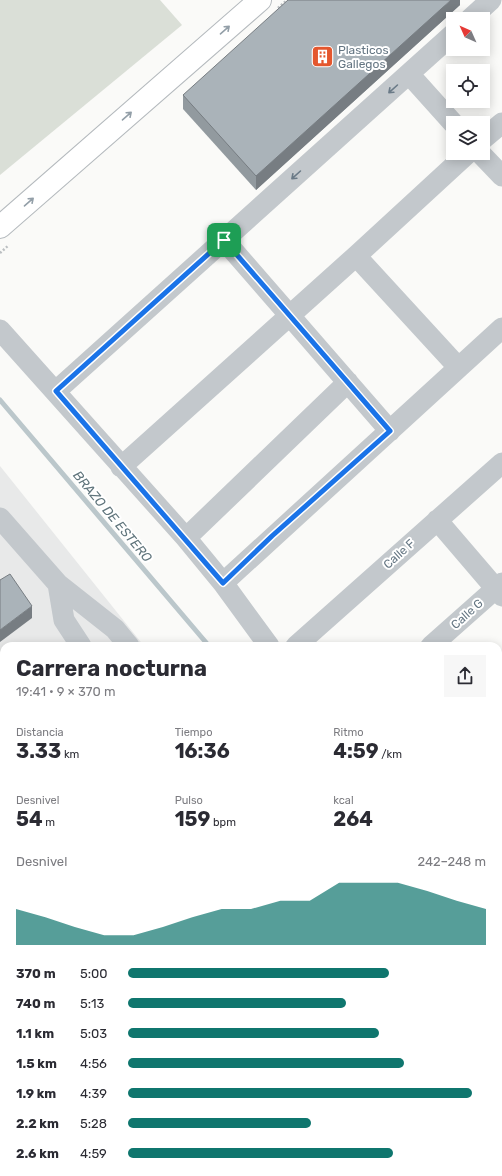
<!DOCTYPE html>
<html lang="es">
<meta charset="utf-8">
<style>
body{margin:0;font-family:Rubik,sans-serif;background:#f7f7f7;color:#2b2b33;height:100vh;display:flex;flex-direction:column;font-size:15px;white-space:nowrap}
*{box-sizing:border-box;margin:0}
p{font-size:13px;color:#7c7c81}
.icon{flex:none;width:22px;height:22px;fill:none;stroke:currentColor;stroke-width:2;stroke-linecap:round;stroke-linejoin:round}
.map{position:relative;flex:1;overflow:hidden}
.panel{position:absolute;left:0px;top:642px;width:502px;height:534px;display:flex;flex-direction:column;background:#fff;border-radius:12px 12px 0 0;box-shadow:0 2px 10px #0003}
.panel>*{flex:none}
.needle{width:26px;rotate:315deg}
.buttons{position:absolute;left:446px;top:12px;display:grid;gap:8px}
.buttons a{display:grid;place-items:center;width:44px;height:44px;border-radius:0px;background:#fff;box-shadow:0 2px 10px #0003;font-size:20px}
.pin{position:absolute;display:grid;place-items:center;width:34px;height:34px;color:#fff;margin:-17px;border-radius:8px;box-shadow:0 2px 6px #0006}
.round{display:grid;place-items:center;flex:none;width:42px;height:42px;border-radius:0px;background:#f7f7f7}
.head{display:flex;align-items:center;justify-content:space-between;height:68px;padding:0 16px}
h1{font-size:22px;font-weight:700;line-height:30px}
.figures{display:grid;grid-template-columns:repeat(3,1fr);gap:6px;height:68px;padding:4px 16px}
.figures div{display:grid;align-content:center}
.figures b{font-size:20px;font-weight:700}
.figures small{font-size:11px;font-weight:400}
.figures p{font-size:11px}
.chart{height:112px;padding:8px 16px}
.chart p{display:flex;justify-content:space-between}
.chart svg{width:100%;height:72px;margin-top:4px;fill:#0f766e;opacity:.7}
ul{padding:0 16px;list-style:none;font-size:13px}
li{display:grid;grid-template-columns:64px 48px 1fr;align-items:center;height:30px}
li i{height:10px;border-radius:5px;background:#0f766e}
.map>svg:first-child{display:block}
.built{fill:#e8e9e9}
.green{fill:#dadfd7}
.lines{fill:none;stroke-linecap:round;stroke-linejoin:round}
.stream{stroke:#bbc7cb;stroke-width:5}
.major-casing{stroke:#b5babe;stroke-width:24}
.path{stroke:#bbbfc2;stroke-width:2.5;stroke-dasharray:2 2;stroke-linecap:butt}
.minor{stroke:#c3c8cc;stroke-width:21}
.major{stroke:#fff;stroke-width:22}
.wall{fill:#929a9f}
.shaded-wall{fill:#777d82}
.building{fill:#aab3b9;stroke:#777d82}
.oneway{stroke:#939fa8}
.oneway2{stroke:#6a7a87}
.route-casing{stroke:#fff;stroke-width:8}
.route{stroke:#1a73e8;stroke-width:5}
.labels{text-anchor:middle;stroke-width:4;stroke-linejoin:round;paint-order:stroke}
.poi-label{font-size:12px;fill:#657683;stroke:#fff;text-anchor:start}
.street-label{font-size:12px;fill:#657683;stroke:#fff}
.water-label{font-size:13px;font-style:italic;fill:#60757c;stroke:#fff}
</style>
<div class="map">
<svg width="502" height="1176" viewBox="0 0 502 1176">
<rect width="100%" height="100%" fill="#fafaf8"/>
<path class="built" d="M0,466L144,646H4V892L0,894Z"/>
<path class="green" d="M0,0H160L182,25L0,175Z"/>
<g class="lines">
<path class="stream" d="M0,400L209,646
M436,1172L441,1176"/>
<defs>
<path id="major" d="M0,227L260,0"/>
</defs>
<use href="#major" class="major-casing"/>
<path class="path" d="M278,8L287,0
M0,253L9,245"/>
<path class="minor" d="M470,19L491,0
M409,74L453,123
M483,139L502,123
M480,153L502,176
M224,240L390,431
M356,256L458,367
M0,330L186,538L223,583L269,646
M56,391L453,34
M121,467L356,256L468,153
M0,518L58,584L115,629L129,646
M437,520L502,596
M186,538L348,382
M223,583L502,328
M58,584L64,620L81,646
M296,646L502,463
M431,646L502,583
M498,725L502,730
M498,826L502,822
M498,965L502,961
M498,994L502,998
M498,1161L502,1164"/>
<use href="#major" class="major"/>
</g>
<path class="wall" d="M460,0V5L256,190L183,109V95Z"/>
<path class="shaded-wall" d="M451,0H460V5L256,190V176Z
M32,606V618L0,642V630Z
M4,769V784L0,786V772Z
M4,863V877L0,879V865Z
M4,1021V1035L0,1037V1023Z"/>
<path class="building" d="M288,0H451L256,176L183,95Z
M10,574L32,606L0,630V580Z
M4,723V769L0,772V726Z
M0,857L4,863L0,865Z
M4,959V1021L0,1023V962Z"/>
<defs><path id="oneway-shaft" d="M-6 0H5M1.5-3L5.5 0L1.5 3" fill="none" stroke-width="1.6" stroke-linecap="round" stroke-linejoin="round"/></defs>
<g class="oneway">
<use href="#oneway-shaft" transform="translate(225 30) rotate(-41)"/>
<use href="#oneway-shaft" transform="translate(127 116) rotate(-41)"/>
<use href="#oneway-shaft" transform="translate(29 202) rotate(-41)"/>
</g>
<g class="oneway2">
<use href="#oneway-shaft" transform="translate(393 89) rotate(138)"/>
<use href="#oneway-shaft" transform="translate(296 175) rotate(138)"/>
</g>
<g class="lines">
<defs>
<path id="route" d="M224,240L390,431L272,536L223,583L56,391Z"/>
</defs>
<use href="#route" class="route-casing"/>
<use href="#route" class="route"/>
</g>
<defs>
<symbol id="building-square" viewBox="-11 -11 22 22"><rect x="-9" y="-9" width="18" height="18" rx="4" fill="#e4572e" stroke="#fff"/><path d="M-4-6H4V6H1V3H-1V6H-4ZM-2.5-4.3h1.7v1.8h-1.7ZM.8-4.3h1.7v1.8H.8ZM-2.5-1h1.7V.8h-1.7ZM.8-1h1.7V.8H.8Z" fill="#fff"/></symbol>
</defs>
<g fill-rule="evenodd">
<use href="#building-square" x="310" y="44" width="25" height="25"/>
</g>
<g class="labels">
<g class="poi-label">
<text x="338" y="54">Plasticos<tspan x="338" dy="14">Gallegos</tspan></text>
</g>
<g class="street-label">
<text transform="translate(399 554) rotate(-42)" y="4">Calle F</text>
<text transform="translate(467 614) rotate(-42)" y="4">Calle G</text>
</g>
<g class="water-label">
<text transform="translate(113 516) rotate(50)" y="5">BRAZO DE ESTERO</text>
</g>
</g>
</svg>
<div class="buttons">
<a><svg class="needle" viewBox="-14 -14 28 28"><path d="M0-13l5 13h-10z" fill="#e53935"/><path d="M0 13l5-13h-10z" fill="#7c7c81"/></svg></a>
<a><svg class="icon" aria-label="locate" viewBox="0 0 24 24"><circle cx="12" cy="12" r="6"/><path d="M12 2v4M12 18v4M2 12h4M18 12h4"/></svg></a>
<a><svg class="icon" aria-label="layers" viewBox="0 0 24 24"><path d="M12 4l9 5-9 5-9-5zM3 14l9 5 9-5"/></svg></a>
</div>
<div class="pin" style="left:224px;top:240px;background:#1e9e55"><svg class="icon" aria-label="arrive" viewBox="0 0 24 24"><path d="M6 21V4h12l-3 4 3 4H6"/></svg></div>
<section class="panel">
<div class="head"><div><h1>Carrera nocturna</h1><p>19:41 · 9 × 370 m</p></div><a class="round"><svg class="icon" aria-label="share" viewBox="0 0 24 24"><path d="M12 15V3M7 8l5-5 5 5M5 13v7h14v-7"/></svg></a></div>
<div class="figures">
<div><p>Distancia</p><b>3.33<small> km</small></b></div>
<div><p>Tiempo</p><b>16:36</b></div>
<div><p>Ritmo</p><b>4:59<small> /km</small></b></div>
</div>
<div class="figures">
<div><p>Desnivel</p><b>54<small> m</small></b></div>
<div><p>Pulso</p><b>159<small> bpm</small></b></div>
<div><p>kcal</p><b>264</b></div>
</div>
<div class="chart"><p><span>Desnivel</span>242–248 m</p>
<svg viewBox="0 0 160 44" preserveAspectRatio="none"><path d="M0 44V22L10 27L20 33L30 38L40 38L50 33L60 27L70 22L80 22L90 17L100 17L110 6L120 6L130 6L140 11L150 17L160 22V44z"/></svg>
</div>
<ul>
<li><b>370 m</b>5:00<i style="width:73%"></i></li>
<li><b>740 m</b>5:13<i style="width:61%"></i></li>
<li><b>1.1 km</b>5:03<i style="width:70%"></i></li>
<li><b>1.5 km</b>4:56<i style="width:77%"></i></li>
<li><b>1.9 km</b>4:39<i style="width:96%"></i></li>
<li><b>2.2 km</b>5:28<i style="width:51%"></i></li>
<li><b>2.6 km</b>4:59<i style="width:74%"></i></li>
</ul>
</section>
</div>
